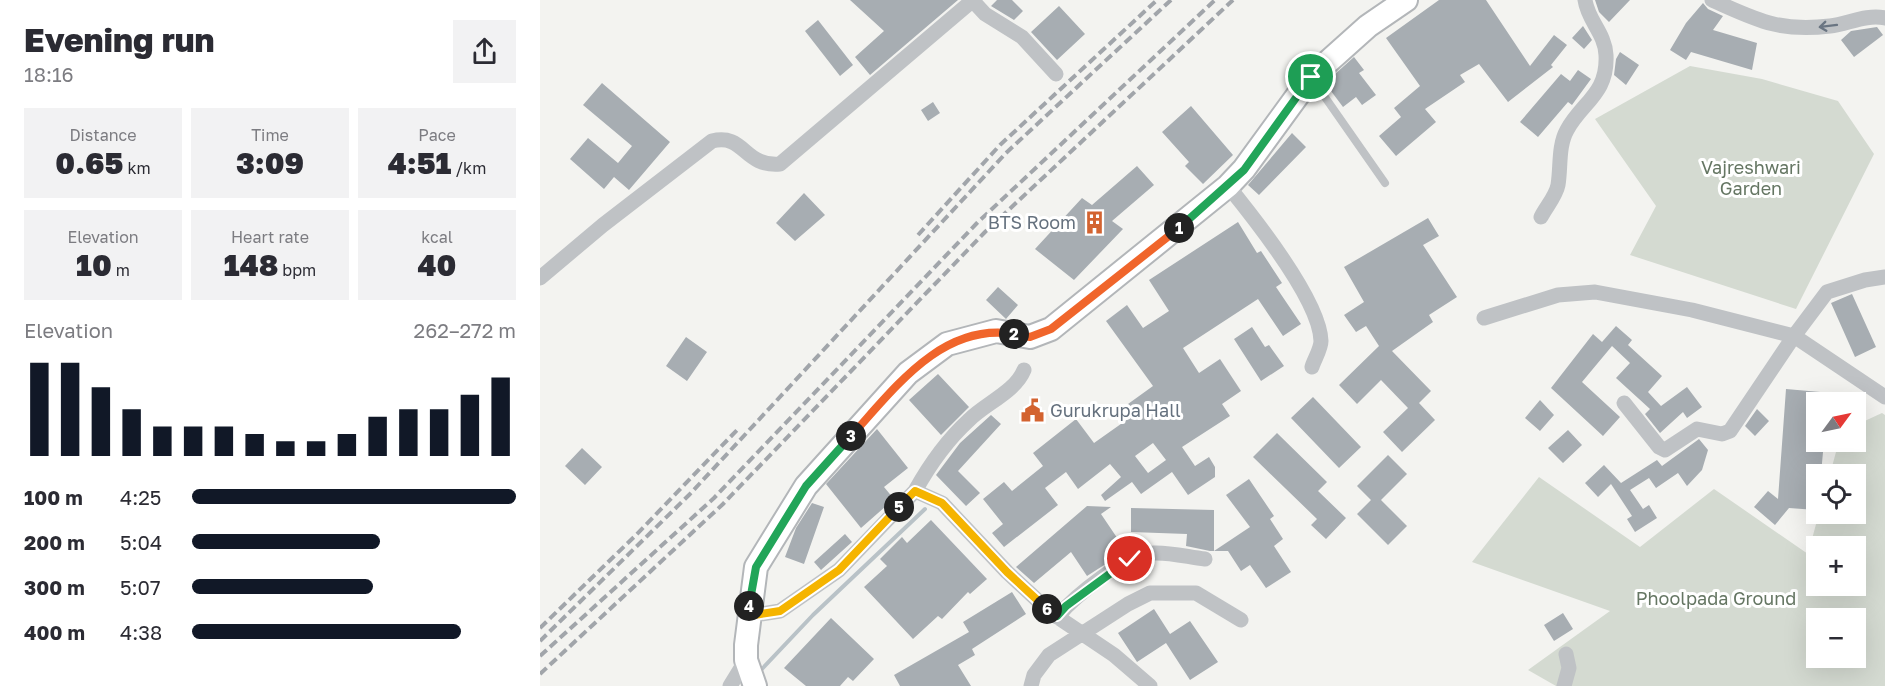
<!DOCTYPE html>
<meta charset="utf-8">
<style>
body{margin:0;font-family:"Golos Text",sans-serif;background:#f2f2f3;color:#2b2b33;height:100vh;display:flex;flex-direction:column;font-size:22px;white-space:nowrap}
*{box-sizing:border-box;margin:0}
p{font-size:20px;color:#7c7c81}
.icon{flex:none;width:33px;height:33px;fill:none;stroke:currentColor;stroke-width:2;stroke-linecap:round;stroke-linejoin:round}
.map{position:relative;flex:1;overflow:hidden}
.side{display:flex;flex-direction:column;background:#fff;width:540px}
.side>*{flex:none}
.needle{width:39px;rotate:57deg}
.fabs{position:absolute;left:1266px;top:392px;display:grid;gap:12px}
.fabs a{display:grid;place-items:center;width:60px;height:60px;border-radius:0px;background:#fff;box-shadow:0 6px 24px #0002;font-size:30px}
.pin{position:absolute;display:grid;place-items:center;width:51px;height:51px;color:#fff;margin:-26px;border:3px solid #fff;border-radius:50%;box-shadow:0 2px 6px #0007}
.km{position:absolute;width:30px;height:30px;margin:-15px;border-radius:50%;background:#222;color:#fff;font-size:16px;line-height:30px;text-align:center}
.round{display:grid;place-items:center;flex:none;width:63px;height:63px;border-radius:0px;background:#f2f2f3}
.headline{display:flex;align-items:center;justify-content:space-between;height:102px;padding:0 24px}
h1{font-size:33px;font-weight:800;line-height:45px}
.stats{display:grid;grid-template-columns:repeat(3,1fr);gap:9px;height:102px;padding:6px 24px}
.stats div{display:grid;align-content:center;border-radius:0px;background:#f2f2f3;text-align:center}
.stats b{font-size:30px;font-weight:800}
.stats small{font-size:16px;font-weight:400}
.stats p{font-size:16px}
.chart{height:168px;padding:12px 24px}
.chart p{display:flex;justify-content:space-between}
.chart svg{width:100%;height:108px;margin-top:6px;stroke:#111827;stroke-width:6}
ul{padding:0 24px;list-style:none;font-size:20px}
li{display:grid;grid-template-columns:96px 72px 1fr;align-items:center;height:45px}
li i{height:15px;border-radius:8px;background:#111827}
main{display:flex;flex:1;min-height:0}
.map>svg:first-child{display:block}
.green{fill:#d4dad1;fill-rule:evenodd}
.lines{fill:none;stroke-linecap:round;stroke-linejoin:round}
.stream{stroke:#b9c2c7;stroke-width:4}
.building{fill:#a7adb2;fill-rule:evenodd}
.primary-casing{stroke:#b3b6b9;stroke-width:26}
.lane{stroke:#bfc2c5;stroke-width:8}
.street{stroke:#bfc2c5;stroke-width:15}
.primary{stroke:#fff;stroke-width:22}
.rail{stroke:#a1a5aa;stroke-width:4;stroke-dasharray:9 4.5;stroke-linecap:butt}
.oneway{stroke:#6a7582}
.split-1-casing{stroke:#fff;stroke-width:12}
.split-2-casing{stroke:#fff;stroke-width:12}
.split-3-casing{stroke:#fff;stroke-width:12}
.split-4-casing{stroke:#fff;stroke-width:12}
.split-5-casing{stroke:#fff;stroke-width:12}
.split-6-casing{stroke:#fff;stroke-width:12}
.split-7-casing{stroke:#fff;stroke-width:12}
.split-1{stroke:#22a559;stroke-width:8}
.split-2{stroke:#f0652b;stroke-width:8}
.split-3{stroke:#f0652b;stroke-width:8}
.split-4{stroke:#22a559;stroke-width:8}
.split-5{stroke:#f5b400;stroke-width:8}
.split-6{stroke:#f5b400;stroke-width:8}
.split-7{stroke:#22a559;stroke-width:8}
.labels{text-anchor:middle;stroke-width:6;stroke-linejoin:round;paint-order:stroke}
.park-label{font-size:18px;fill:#657663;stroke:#fff}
.poi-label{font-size:18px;fill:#65717e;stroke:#fff;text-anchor:end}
</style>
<main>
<section class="side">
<div class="headline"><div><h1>Evening run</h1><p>18:16</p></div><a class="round"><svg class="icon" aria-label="share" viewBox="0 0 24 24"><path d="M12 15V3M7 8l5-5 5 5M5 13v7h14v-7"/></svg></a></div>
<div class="stats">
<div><p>Distance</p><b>0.65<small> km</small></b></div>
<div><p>Time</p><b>3:09</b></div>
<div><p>Pace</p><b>4:51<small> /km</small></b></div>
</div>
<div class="stats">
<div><p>Elevation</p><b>10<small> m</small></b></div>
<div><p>Heart rate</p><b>148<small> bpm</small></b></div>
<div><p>kcal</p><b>40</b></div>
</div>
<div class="chart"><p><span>Elevation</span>262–272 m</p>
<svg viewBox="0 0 160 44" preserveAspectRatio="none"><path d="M5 44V6M15 44V6M25 44V16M35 44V25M45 44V32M55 44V32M65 44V32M75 44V35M85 44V38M95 44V38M105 44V35M115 44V28M125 44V25M135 44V25M145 44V19M155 44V12"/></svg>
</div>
<ul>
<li><b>100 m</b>4:25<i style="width:100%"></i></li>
<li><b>200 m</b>5:04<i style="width:58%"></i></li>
<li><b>300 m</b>5:07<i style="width:56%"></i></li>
<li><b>400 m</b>4:38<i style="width:83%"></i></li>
</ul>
</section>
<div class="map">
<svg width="1345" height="686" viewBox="0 0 1345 686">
<rect width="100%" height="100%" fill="#f3f3f0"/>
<path class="green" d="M1150,66L1222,79L1298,101L1334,154L1256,309L1090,255L1116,206L1055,119Z
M1342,413L1345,415V686H1016L988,670L1070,611L932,562L999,477L1100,547L1174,489L1268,554L1279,513H1316V474H1290L1299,441H1316V425ZM1276,546H1316V585H1276ZM1276,618H1316V657H1276Z"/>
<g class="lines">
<path class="stream" d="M222,669L273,615L385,509"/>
</g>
<path class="building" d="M310,0H418L330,75L315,57L344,31Z
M457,0H472L483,11L474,20L451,6Z
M899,0H946L990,66L1014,35L1027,45L1011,65L1013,67L968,102L939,64L920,75L925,82L885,109L896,122L856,156L839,136L861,117L854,108L880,86L846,38Z
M1055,0H1090L1069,22L1059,12Z
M1163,3L1168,9L1183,16L1173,30L1217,43L1212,70L1151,52L1146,60L1130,50L1146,23Z
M519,6L545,34L517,60L491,32Z
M278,20L313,65L300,76L265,31Z
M1043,26L1052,40L1044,49L1032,38Z
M1337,27L1343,35L1314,57L1301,40L1311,31Z
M1080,52L1099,65L1086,85L1074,75L1076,59Z
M814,57L824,70L819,73L836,95L822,105L816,97L803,107L785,83Z
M1038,70L1051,79L1032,105L1028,102L998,137L980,122L1021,74L1030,81Z
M62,83L130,142L89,190L74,177L64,189L30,159L48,138L78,163L92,146L43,105Z
M393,102L400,113L388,121L381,110Z
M651,106L693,155L663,184L645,166L649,162L622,132Z
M752,133L766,147L719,195L708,185Z
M597,166L614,185L572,221L583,229L534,280L495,249L542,198L552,205Z
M264,193L285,215L255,241L236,223Z
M888,218L899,236L883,245L917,297L889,315L893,322L852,351L891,391L879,403L895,420L862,452L843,432L868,408L841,380L817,404L799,385L839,346L826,326L816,332L804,315L824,302L804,267Z
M698,222L717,253L721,251L742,283L736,287L761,324L743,336L718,299L643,348L659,373L680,359L701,391L682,404L690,416L642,447L655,466L669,457L675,467V477L648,495L632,472L601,494L592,482L565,501L561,495L581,477L570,464L538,489L526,472L505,488L518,505L464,547L452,533L463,524L443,499L464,482L472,491L503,466L493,453L536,419L554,443L595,414L588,404L613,386L566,321L587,305L603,328L629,311L609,280ZM613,443L626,460L608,473L595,456Z
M458,287L478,305L466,319L446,300Z
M1312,294L1336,347L1315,357L1291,303Z
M1076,326L1092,340L1088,345L1122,376L1108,392L1121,406L1147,387L1162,407L1147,418L1143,412L1120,433L1105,414L1110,409L1076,378L1090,363L1072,346L1042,382L1080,417L1063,436L1011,388L1053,334L1062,342Z
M712,327L725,347L729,345L744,366L721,381L694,339Z
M146,337L167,352L147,381L126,366Z
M398,374L429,407L401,435L369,400Z
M1246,389L1303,394V402H1276V441H1284L1281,474H1276V510L1249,508L1235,525L1214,507L1228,491L1238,499Z
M773,397L821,447L799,468L751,418Z
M1000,400L1014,415L1000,431L985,418Z
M1217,409L1229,421L1215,436L1205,426Z
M451,415L461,424L418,471L440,493L426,506L396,475L420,443Z
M337,429L368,468L344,487L354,499L321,528L286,484Z
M1028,430L1042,445L1023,463L1008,448Z
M737,433L787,482L778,491L806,518L786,539L771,525L777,519L713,457Z
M1159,439L1168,450L1162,470L1147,486L1138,473L1116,488L1109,478L1090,490L1103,509L1109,505L1117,518L1095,532L1087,519L1092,516L1071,484L1058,497L1045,483L1064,465L1081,483L1117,460L1122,466Z
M42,448L62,467L45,485L25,466Z
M848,455L867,474L841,500L867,526L848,545L817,514L831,500L817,486Z
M709,479L734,516L730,519L743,539L734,546L751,572L726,588L710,565L701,571L688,551H670L646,546L647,534L591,532V508L674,510V551L710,527L686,495Z
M272,503L284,507L264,564L245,557L256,528Z
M547,506L571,507L561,514L586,551L547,576L531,552L494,583L476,567Z
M391,520L447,579L430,594L428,592L402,619L398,616L373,639L324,587L347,566L340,559L362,537L367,543Z
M305,534L312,542L281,570L274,562Z
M472,592L486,614L432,649L435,655L418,665L431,686H360L354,675L429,632L423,622Z
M614,609L630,634L650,621L678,662L650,680L626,643L597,662L578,633Z
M1023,613L1033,629L1014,641L1004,625Z
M291,618L334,659L313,681L308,677L300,686H266L244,668Z"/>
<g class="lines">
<defs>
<path id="primary" d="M215,686L206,660V645L216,567L266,486L368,373L407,344L456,331L490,337L511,329L688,186L704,169L771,77L828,26L866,0"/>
</defs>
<use href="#primary" class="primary-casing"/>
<path class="lane" d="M773,80L845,183"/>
<path class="street" d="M432,0L445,14L482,37L516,74
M1172,0C1217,20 1238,32 1290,26C1308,24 1326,14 1345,18
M688,186C714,218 780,301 781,341C781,349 774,360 772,367
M1001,217C1006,207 1016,196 1018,185C1021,167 1018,146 1027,130C1042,102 1068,94 1066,55C1065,33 1048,21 1045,0
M0,278L63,225L172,141C205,133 203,167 240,164L432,1
M944,318L1018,295L1055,292L1152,310L1254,336L1345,397
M1084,403L1119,447L1125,450L1157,429L1182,434L1190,431L1254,336L1287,292L1325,280L1345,277
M375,491C390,464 406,441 429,420C446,403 475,392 484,370
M208,616L240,611L299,570L375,491L402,503L467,572L510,612L574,655L610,686
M517,617C535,596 586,554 613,553C629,552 648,557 665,559
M190,686L206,660
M491,686L494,675L509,655L588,604L610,593H656L701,620
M1024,686L1029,668L1026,654"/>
<use href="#primary" class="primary"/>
<path class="rail" d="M378,235L460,145L617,0
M0,628L96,535L198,429
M0,641L150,494L466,153L631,0
M0,656L174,498L437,223L675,0
M0,674L183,504L445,232L693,0"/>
</g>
<defs><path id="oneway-shaft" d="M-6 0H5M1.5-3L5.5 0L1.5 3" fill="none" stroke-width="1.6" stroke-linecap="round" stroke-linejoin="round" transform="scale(1.5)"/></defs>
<use class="oneway" href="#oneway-shaft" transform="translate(1288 26) rotate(173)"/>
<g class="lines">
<defs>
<path id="split-1" d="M639,228L704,170L771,77"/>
<path id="split-2" d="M474,334L490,337L511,329L639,228"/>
<path id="split-3" d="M311,436C354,389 402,322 474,334"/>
<path id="split-4" d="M209,606L216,567L266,486L311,436"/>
<path id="split-5" d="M209,606L208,616L240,611L299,570L359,507"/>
<path id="split-6" d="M359,507L375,491L402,503L467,572L507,609"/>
<path id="split-7" d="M507,609L517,616L526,606L590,559"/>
</defs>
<use href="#split-1" class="split-1-casing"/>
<use href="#split-2" class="split-2-casing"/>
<use href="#split-3" class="split-3-casing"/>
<use href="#split-4" class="split-4-casing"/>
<use href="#split-5" class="split-5-casing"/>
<use href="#split-6" class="split-6-casing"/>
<use href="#split-7" class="split-7-casing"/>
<use href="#split-1" class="split-1"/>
<use href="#split-2" class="split-2"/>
<use href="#split-3" class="split-3"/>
<use href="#split-4" class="split-4"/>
<use href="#split-5" class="split-5"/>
<use href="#split-6" class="split-6"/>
<use href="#split-7" class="split-7"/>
</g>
<defs>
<symbol id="building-bare" viewBox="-9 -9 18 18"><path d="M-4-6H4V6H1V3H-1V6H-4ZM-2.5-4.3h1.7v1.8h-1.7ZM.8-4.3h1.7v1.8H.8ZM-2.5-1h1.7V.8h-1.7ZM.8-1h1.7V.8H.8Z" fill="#d36330" stroke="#fff" stroke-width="2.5" paint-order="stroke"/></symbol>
<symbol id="civic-bare" viewBox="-9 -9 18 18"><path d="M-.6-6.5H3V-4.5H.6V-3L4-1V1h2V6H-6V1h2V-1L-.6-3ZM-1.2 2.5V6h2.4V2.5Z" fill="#d36330" stroke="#fff" stroke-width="2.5" paint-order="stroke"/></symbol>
</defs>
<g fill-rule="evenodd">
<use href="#building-bare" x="538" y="206" width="33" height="33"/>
<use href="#civic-bare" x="476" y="394" width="33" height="33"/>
</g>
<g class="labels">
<g class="park-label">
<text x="1211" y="174">Vajreshwari<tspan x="1211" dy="21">Garden</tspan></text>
<text x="1176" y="605">Phoolpada Ground</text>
</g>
<g class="poi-label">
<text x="536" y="229">BTS Room</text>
<text x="510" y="417" text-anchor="start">Gurukrupa Hall</text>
</g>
</g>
</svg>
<div class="fabs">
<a><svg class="needle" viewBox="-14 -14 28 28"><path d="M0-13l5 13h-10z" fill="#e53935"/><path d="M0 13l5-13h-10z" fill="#7c7c81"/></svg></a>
<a><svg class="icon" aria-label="locate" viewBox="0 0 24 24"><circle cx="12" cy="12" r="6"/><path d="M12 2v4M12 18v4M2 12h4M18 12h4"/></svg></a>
<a>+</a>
<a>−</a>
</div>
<div class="pin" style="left:771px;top:77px;background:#1e9e55"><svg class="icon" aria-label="arrive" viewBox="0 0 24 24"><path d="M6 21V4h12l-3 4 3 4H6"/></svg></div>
<div class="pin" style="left:590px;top:559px;background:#d93025"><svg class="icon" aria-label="check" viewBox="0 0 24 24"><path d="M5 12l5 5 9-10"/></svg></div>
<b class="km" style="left:639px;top:228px">1</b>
<b class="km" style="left:474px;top:334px">2</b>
<b class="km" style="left:311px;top:436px">3</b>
<b class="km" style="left:209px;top:606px">4</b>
<b class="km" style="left:359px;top:507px">5</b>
<b class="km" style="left:507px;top:609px">6</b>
</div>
</main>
